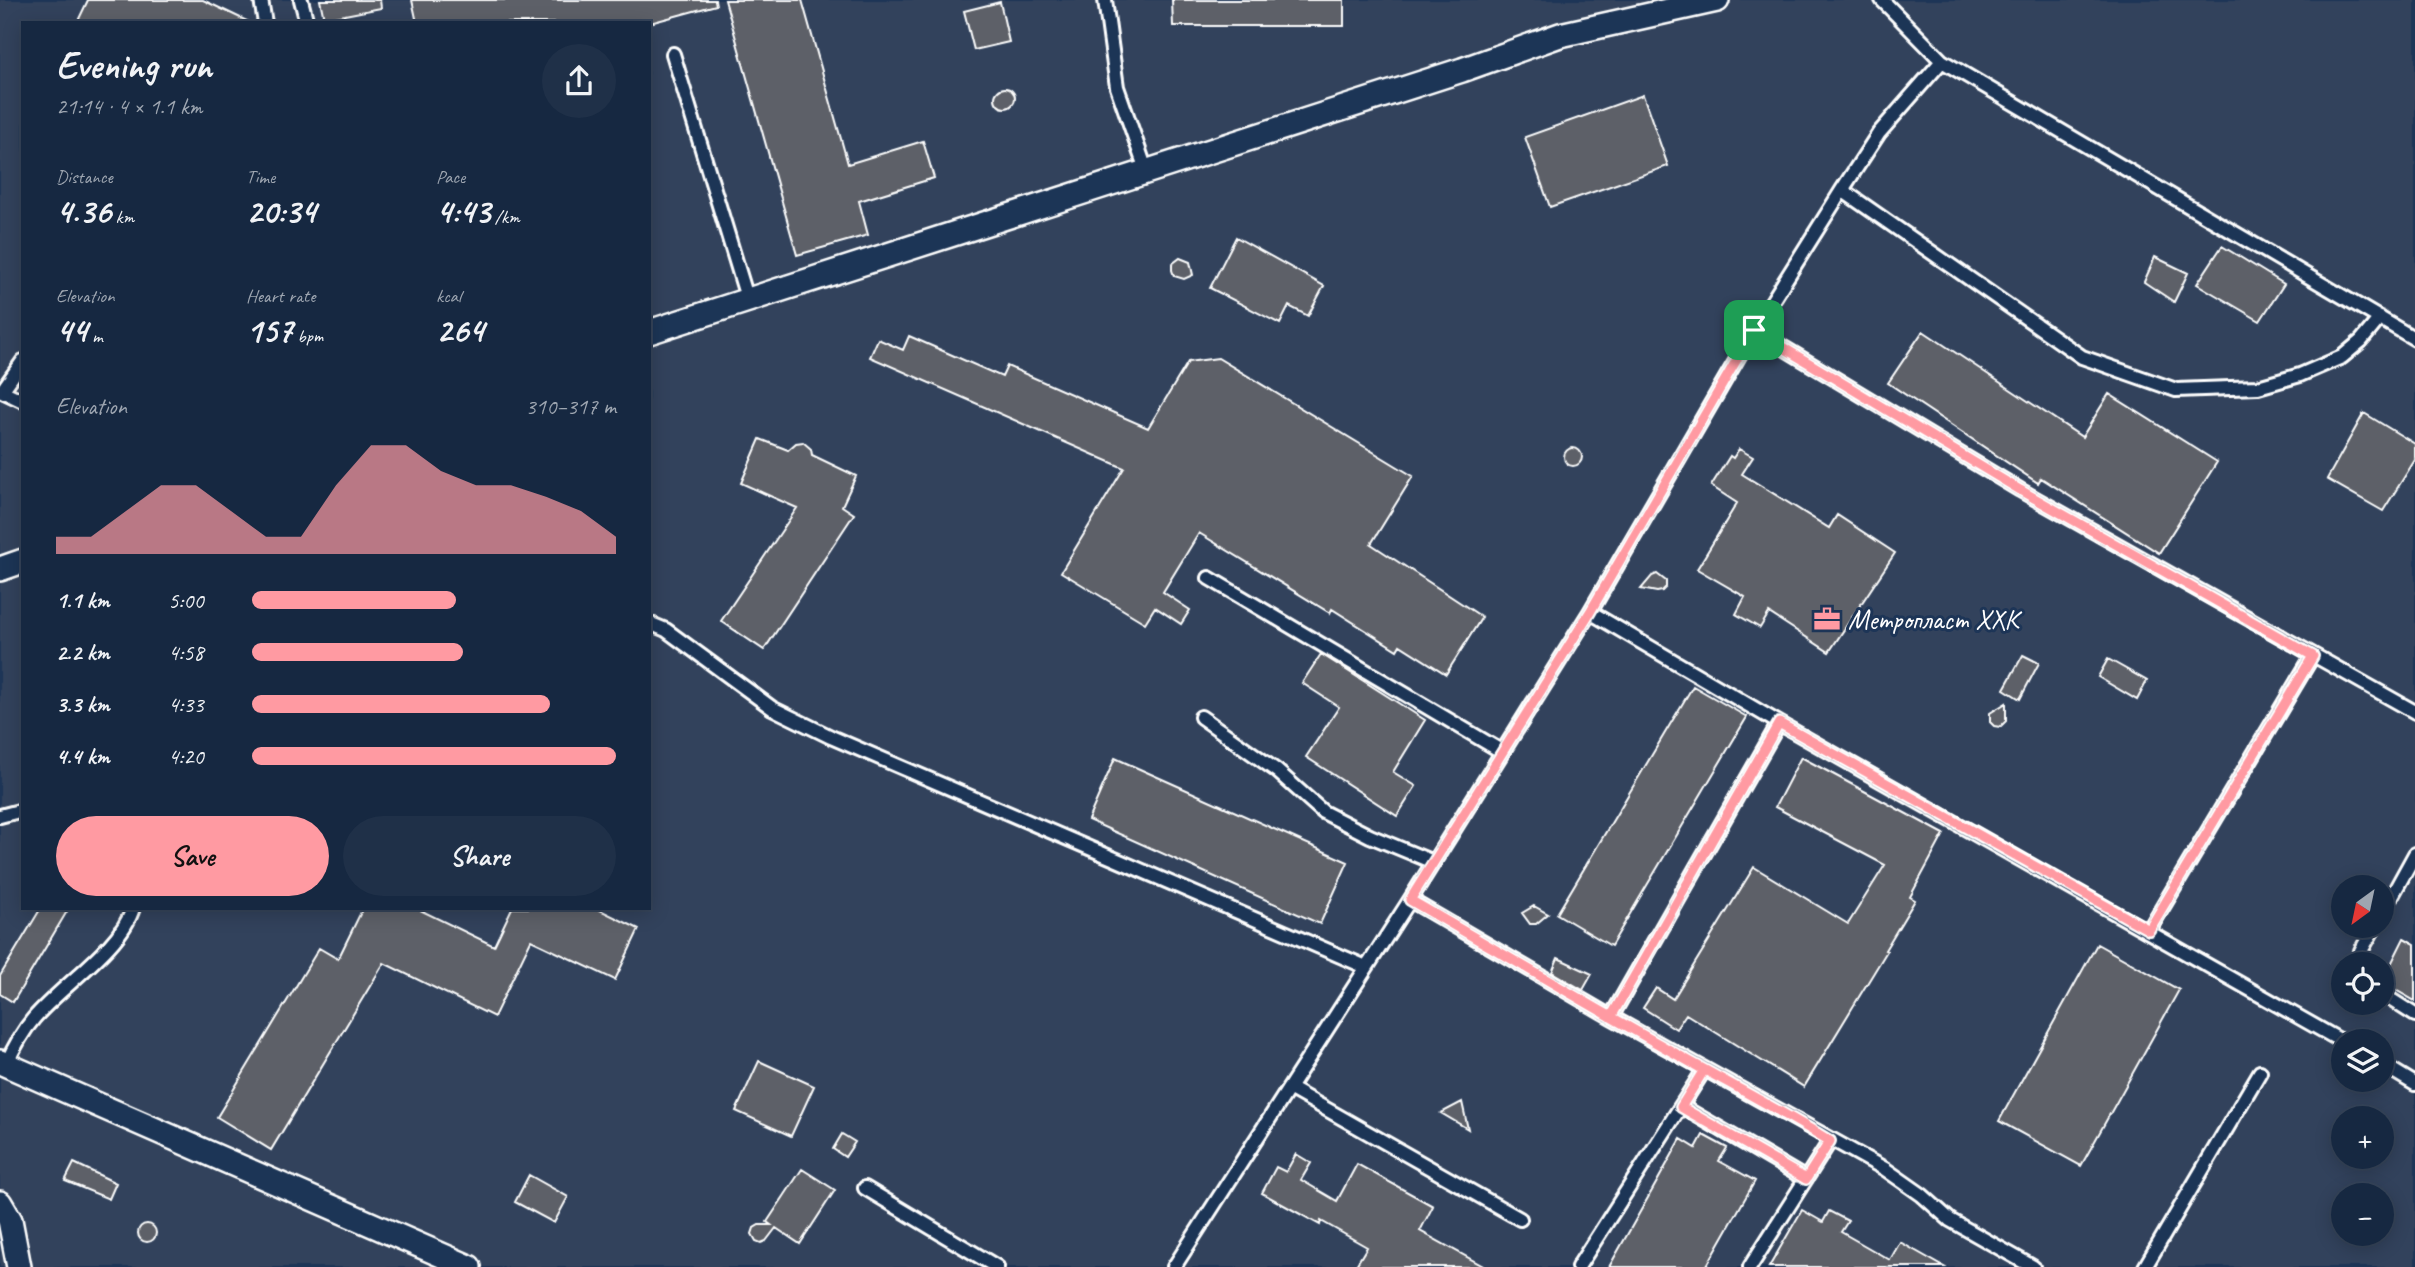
<!DOCTYPE html>
<meta charset="utf-8">
<style>
body{margin:0;font-family:Caveat,sans-serif;background:#1f3048;color:#f1f3f6;height:100vh;display:flex;flex-direction:column;font-size:26px;white-space:nowrap}
*{box-sizing:border-box;margin:0}
p{font-size:23px;color:#9ea6b1}
.icon{flex:none;width:38px;height:38px;fill:none;stroke:currentColor;stroke-width:2;stroke-linecap:round;stroke-linejoin:round}
.map{position:relative;flex:1;overflow:hidden}
.panel{position:absolute;left:21px;top:21px;width:630px;height:889px;display:flex;flex-direction:column;background:#162841;border-radius:0px;box-shadow:0 4px 18px #0003,0 0 0 2px #35445a}
.panel>*{flex:none}
.needle{width:46px;rotate:213deg}
.controls{position:absolute;left:2331px;top:875px;display:grid;gap:14px}
.controls a{display:grid;place-items:center;width:63px;height:63px;border-radius:50%;background:#162841;box-shadow:0 4px 18px #0003,0 0 0 2px #35445a;font-size:35px}
.pin{position:absolute;display:grid;place-items:center;width:60px;height:60px;color:#fff;margin:-30px;border-radius:14px;box-shadow:0 4px 10px #0006}
.round{display:grid;place-items:center;flex:none;width:74px;height:74px;border-radius:37px;background:#1f3048}
.head{display:flex;align-items:center;justify-content:space-between;height:119px;padding:0 35px}
h1{font-size:38px;font-weight:700;line-height:52px}
.metrics{display:grid;grid-template-columns:repeat(3,1fr);gap:10px;height:119px;padding:7px 35px}
.metrics div{display:grid;align-content:center}
.metrics b{font-size:35px;font-weight:700}
.metrics small{font-size:19px;font-weight:400}
.metrics p{font-size:19px}
.chart{height:196px;padding:14px 35px}
.chart p{display:flex;justify-content:space-between}
.chart svg{width:100%;height:126px;margin-top:7px;fill:#ff9aa2;opacity:.7}
.primary-button{display:flex;gap:14px;margin-top:auto;padding:14px 35px}
.primary-button a{flex:1;height:80px;border-radius:42px;background:#ff9aa2;color:#111;font-size:28px;font-weight:700;line-height:80px;text-align:center}
.primary-button a+a{background:#1f3048;color:#f1f3f6}
ul{padding:0 35px;list-style:none;font-size:23px}
li{display:grid;grid-template-columns:112px 84px 1fr;align-items:center;height:52px}
li i{height:18px;border-radius:9px;background:#ff9aa2}
.map>svg:first-child{display:block}
.built{fill:#30425c;fill-rule:evenodd}
.building{fill:#5d6067;stroke:#fff;stroke-width:2}
.lines{fill:none;stroke-linecap:round;stroke-linejoin:round}
.service-casing{stroke:#fff;stroke-width:18}
.minor-casing{stroke:#fff;stroke-width:28}
.service{stroke:#1d3557;stroke-width:12}
.minor{stroke:#1d3557;stroke-width:23}
.route-casing{stroke:#fff;stroke-width:14}
.route{stroke:#ff9aa2;stroke-width:9}
.labels{text-anchor:middle;stroke-width:6;stroke-linejoin:round;paint-order:stroke}
.poi-label{font-size:28px;fill:#fff;stroke:#1d3557;text-anchor:start}
</style>
<div class="map">
<svg width="2415" height="1267" viewBox="0 0 2415 1267">
<rect width="100%" height="100%" fill="#1d3557"/>
<filter id="ink" filterUnits="userSpaceOnUse"><feTurbulence type="fractalNoise" baseFrequency=".0143" numOctaves="2"/><feDisplacementMap in="SourceGraphic" scale="14" xChannelSelector="R" yChannelSelector="G"/><feConvolveMatrix kernelMatrix="1 2 1 2 8 2 1 2 1" color-interpolation-filters="sRGB"/></filter>
<g filter="url(#ink)">
<path class="built" d="M0,0H2415V1267H0ZM23,23H649V908H23ZM2343,887H2382V926H2343ZM2343,964H2382V1003H2343ZM2343,1041H2382V1080H2343ZM2343,1118H2382V1157H2343ZM2343,1195H2382V1234H2343Z"/>
<path class="building" d="M88,0H203L251,23H77Z
M320,0H380L381,8L324,19Z
M412,0H715L716,5L650,23H417Z
M725,0H802L848,164L923,141L934,178L859,201L868,235L797,255Z
M1172,0H1344V26H1173Z
M1000,2L1009,42L974,50L964,11Z
M995 98a10 10 0 1 1 20 0a10 10 0 1 1-20 0Z
M1643,95L1668,166L1550,207L1525,137Z
M1236,237L1324,286L1308,316L1289,306L1280,324L1210,288Z
M2222,246L2284,284L2260,321L2197,284Z
M2155,257L2188,273L2174,302L2144,282Z
M1180,258L1190,262L1193,275L1184,279L1174,276L1172,270V264Z
M1923,331L2082,437L2109,394L2217,462L2159,553L2041,478L2038,483L1888,383Z
M909,336L1002,377L1007,366L1148,428L1188,362L1218,358L1413,476L1371,544L1482,617L1446,674L1400,645L1397,650L1332,609L1330,613L1199,533L1163,592L1190,610L1181,624L1155,607L1145,623L1061,572L1124,468L870,357L878,339L903,350Z
M2364,413L2415,444V460L2383,511L2327,479Z
M760,439L788,450L796,443L803,442L811,449L812,455L856,476L842,506L854,514L764,650L721,621L797,508L741,483Z
M1564 457a9 9 0 1 1 18 0a9 9 0 1 1-18 0Z
M1739,449L1753,457L1742,474L1829,528L1837,515L1895,553L1829,652L1769,613L1760,628L1736,614L1745,597L1697,569L1737,503L1711,486L1730,456L1733,458Z
M1657,574L1666,581V587L1662,591L1657,592L1641,589L1652,576Z
M1321,654L1425,720L1393,772L1416,786L1397,816L1306,757L1339,707L1302,683Z
M2023,655L2039,663L2020,699L2004,689Z
M2108,659L2147,681L2137,700L2098,677Z
M1693,686L1747,717L1611,946L1557,914Z
M2006,703V721L2000,727L1994,726L1990,722V713Z
M1801,757L1944,834L1910,897L1915,900L1885,950L1887,951L1804,1087L1686,1014L1676,1029L1643,1008L1656,988L1673,999L1754,867L1848,924L1885,865L1775,807Z
M1115,758L1348,862L1320,924L1088,820Z
M1534,906L1548,914L1536,924H1530L1522,913Z
M41,908H69L13,1002L0,994V976Z
M363,908H416L494,946L512,908H596L639,929L615,980L531,940L494,1017L384,963L271,1150L217,1117L319,948L338,959Z
M2404,938L2415,944V1001L2382,982Z
M2097,944L2179,990L2081,1166L1999,1121Z
M1558,958L1592,974L1583,990L1552,972Z
M759,1061L814,1086L791,1136L736,1111Z
M1462,1102L1468,1129L1441,1113Z
M842,1134L855,1142L845,1157L833,1149Z
M1703,1135L1727,1148L1719,1161L1755,1181L1706,1267H1609L1681,1139L1696,1148Z
M1296,1154L1311,1163L1301,1180L1337,1201L1357,1164L1433,1206L1420,1231L1485,1267H1355L1367,1247L1321,1221L1320,1225L1262,1193L1276,1167L1286,1172Z
M74,1163L116,1183L109,1199L65,1181Z
M802,1169L835,1190L800,1244L776,1228L766,1241L761,1243L756,1241L752,1234L754,1228L759,1225H771L767,1222Z
M529,1175L568,1197L554,1223L515,1202Z
M1802,1210L1823,1222L1829,1211L1848,1221L1841,1232L1890,1260L1900,1242L1944,1267H1769Z
M138 1233a9 9 0 1 1 18 0a9 9 0 1 1-18 0Z"/>
<g class="lines">
<defs>
<path id="service" d="M261,0L265,23
M301,0L307,23
M1105,0L1117,87L1146,170
M1882,0L1942,61L2415,339
M673,54L748,301
M1842,190L2082,357L2176,390L2258,387L2300,375L2342,357L2361,341L2380,318
M1754,330L2020,490L2415,712
M0,390L23,401
M2,391L23,361
M1209,578L1501,751
M1590,612L1779,723L2343,1042
M649,623L666,630L772,708L831,737L1366,967
M1201,717L1277,771L1323,812L1370,836L1433,862
M0,816L23,810
M1410,900L1611,1017L1885,1169L1922,1195L1950,1220L2033,1267
M2382,914L2415,854
M2149,930L2313,655
M2359,964L2361,951L2375,926
M2382,994L2415,1015
M1611,1017L1779,723
M2382,1064L2415,1084
M6,1065C14,1047 22,1032 34,1018C62,985 121,948 133,908
M1704,1070L1681,1106L1806,1179
M1289,1088L1520,1219
M865,1188L997,1267
M1174,1267L1410,900L1590,612L1754,330L1842,190L1879,133L1942,61
M1578,1267L1681,1106
M1750,1267L1830,1141
M2145,1267L2260,1072"/>
<path id="minor" d="M649,332L1462,70L1560,35L1717,0
M0,569L23,561
M0,1062L469,1267
M0,1203L10,1220L19,1267"/>
</defs>
<use href="#service" class="service-casing"/>
<use href="#minor" class="minor-casing"/>
<use href="#service" class="service"/>
<use href="#minor" class="minor"/>
</g>
</g>
<g class="lines" filter="url(#ink)">
<defs>
<path id="route" d="M1754,330L1590,612L1410,900C1493,948 1575,997 1659,1044C1716,1077 1775,1107 1830,1141L1806,1179L1681,1107L1704,1070L1611,1017L1779,723L2149,930L2313,656L2020,490L1754,330"/>
</defs>
<use href="#route" class="route-casing"/>
<use href="#route" class="route"/>
</g>
<defs>
<symbol id="office-bare" viewBox="-9 -9 18 18"><path d="M-6-3h4V-5.5h4V-3h4V5H-6ZM-1-4.5V-3h2v-1.5ZM-6 0V1H6V0Z" fill="#ff9aa2" stroke="#1d3557" stroke-width="2.5" paint-order="stroke"/></symbol>
</defs>
<g fill-rule="evenodd">
<use href="#office-bare" x="1808" y="600" width="38" height="38"/>
</g>
<g class="labels">
<g class="poi-label">
<text x="1848" y="629">Метропласт ХХК</text>
</g>
</g>
</svg>
<div class="controls">
<a><svg class="needle" viewBox="-14 -14 28 28"><path d="M0-13l5 13h-10z" fill="#e53935"/><path d="M0 13l5-13h-10z" fill="#9ea6b1"/></svg></a>
<a><svg class="icon" aria-label="locate" viewBox="0 0 24 24"><circle cx="12" cy="12" r="6"/><path d="M12 2v4M12 18v4M2 12h4M18 12h4"/></svg></a>
<a><svg class="icon" aria-label="layers" viewBox="0 0 24 24"><path d="M12 4l9 5-9 5-9-5zM3 14l9 5 9-5"/></svg></a>
<a>+</a>
<a>−</a>
</div>
<div class="pin" style="left:1754px;top:330px;background:#1e9e55"><svg class="icon" aria-label="arrive" viewBox="0 0 24 24"><path d="M6 21V4h12l-3 4 3 4H6"/></svg></div>
<section class="panel">
<div class="head"><div><h1>Evening run</h1><p>21:14 · 4 × 1.1 km</p></div><a class="round"><svg class="icon" aria-label="share" viewBox="0 0 24 24"><path d="M12 15V3M7 8l5-5 5 5M5 13v7h14v-7"/></svg></a></div>
<div class="metrics">
<div><p>Distance</p><b>4.36<small> km</small></b></div>
<div><p>Time</p><b>20:34</b></div>
<div><p>Pace</p><b>4:43<small> /km</small></b></div>
</div>
<div class="metrics">
<div><p>Elevation</p><b>44<small> m</small></b></div>
<div><p>Heart rate</p><b>157<small> bpm</small></b></div>
<div><p>kcal</p><b>264</b></div>
</div>
<div class="chart"><p><span>Elevation</span>310–317 m</p>
<svg viewBox="0 0 160 44" preserveAspectRatio="none"><path d="M0 44V38L10 38L20 29L30 20L40 20L50 29L60 38L70 38L80 20L90 6L100 6L110 15L120 20L130 20L140 24L150 29L160 38V44z"/></svg>
</div>
<ul>
<li><b>1.1 km</b>5:00<i style="width:56%"></i></li>
<li><b>2.2 km</b>4:58<i style="width:58%"></i></li>
<li><b>3.3 km</b>4:33<i style="width:82%"></i></li>
<li><b>4.4 km</b>4:20<i style="width:100%"></i></li>
</ul>
<div class="primary-button"><a>Save</a><a>Share</a></div>
</section>
</div>
